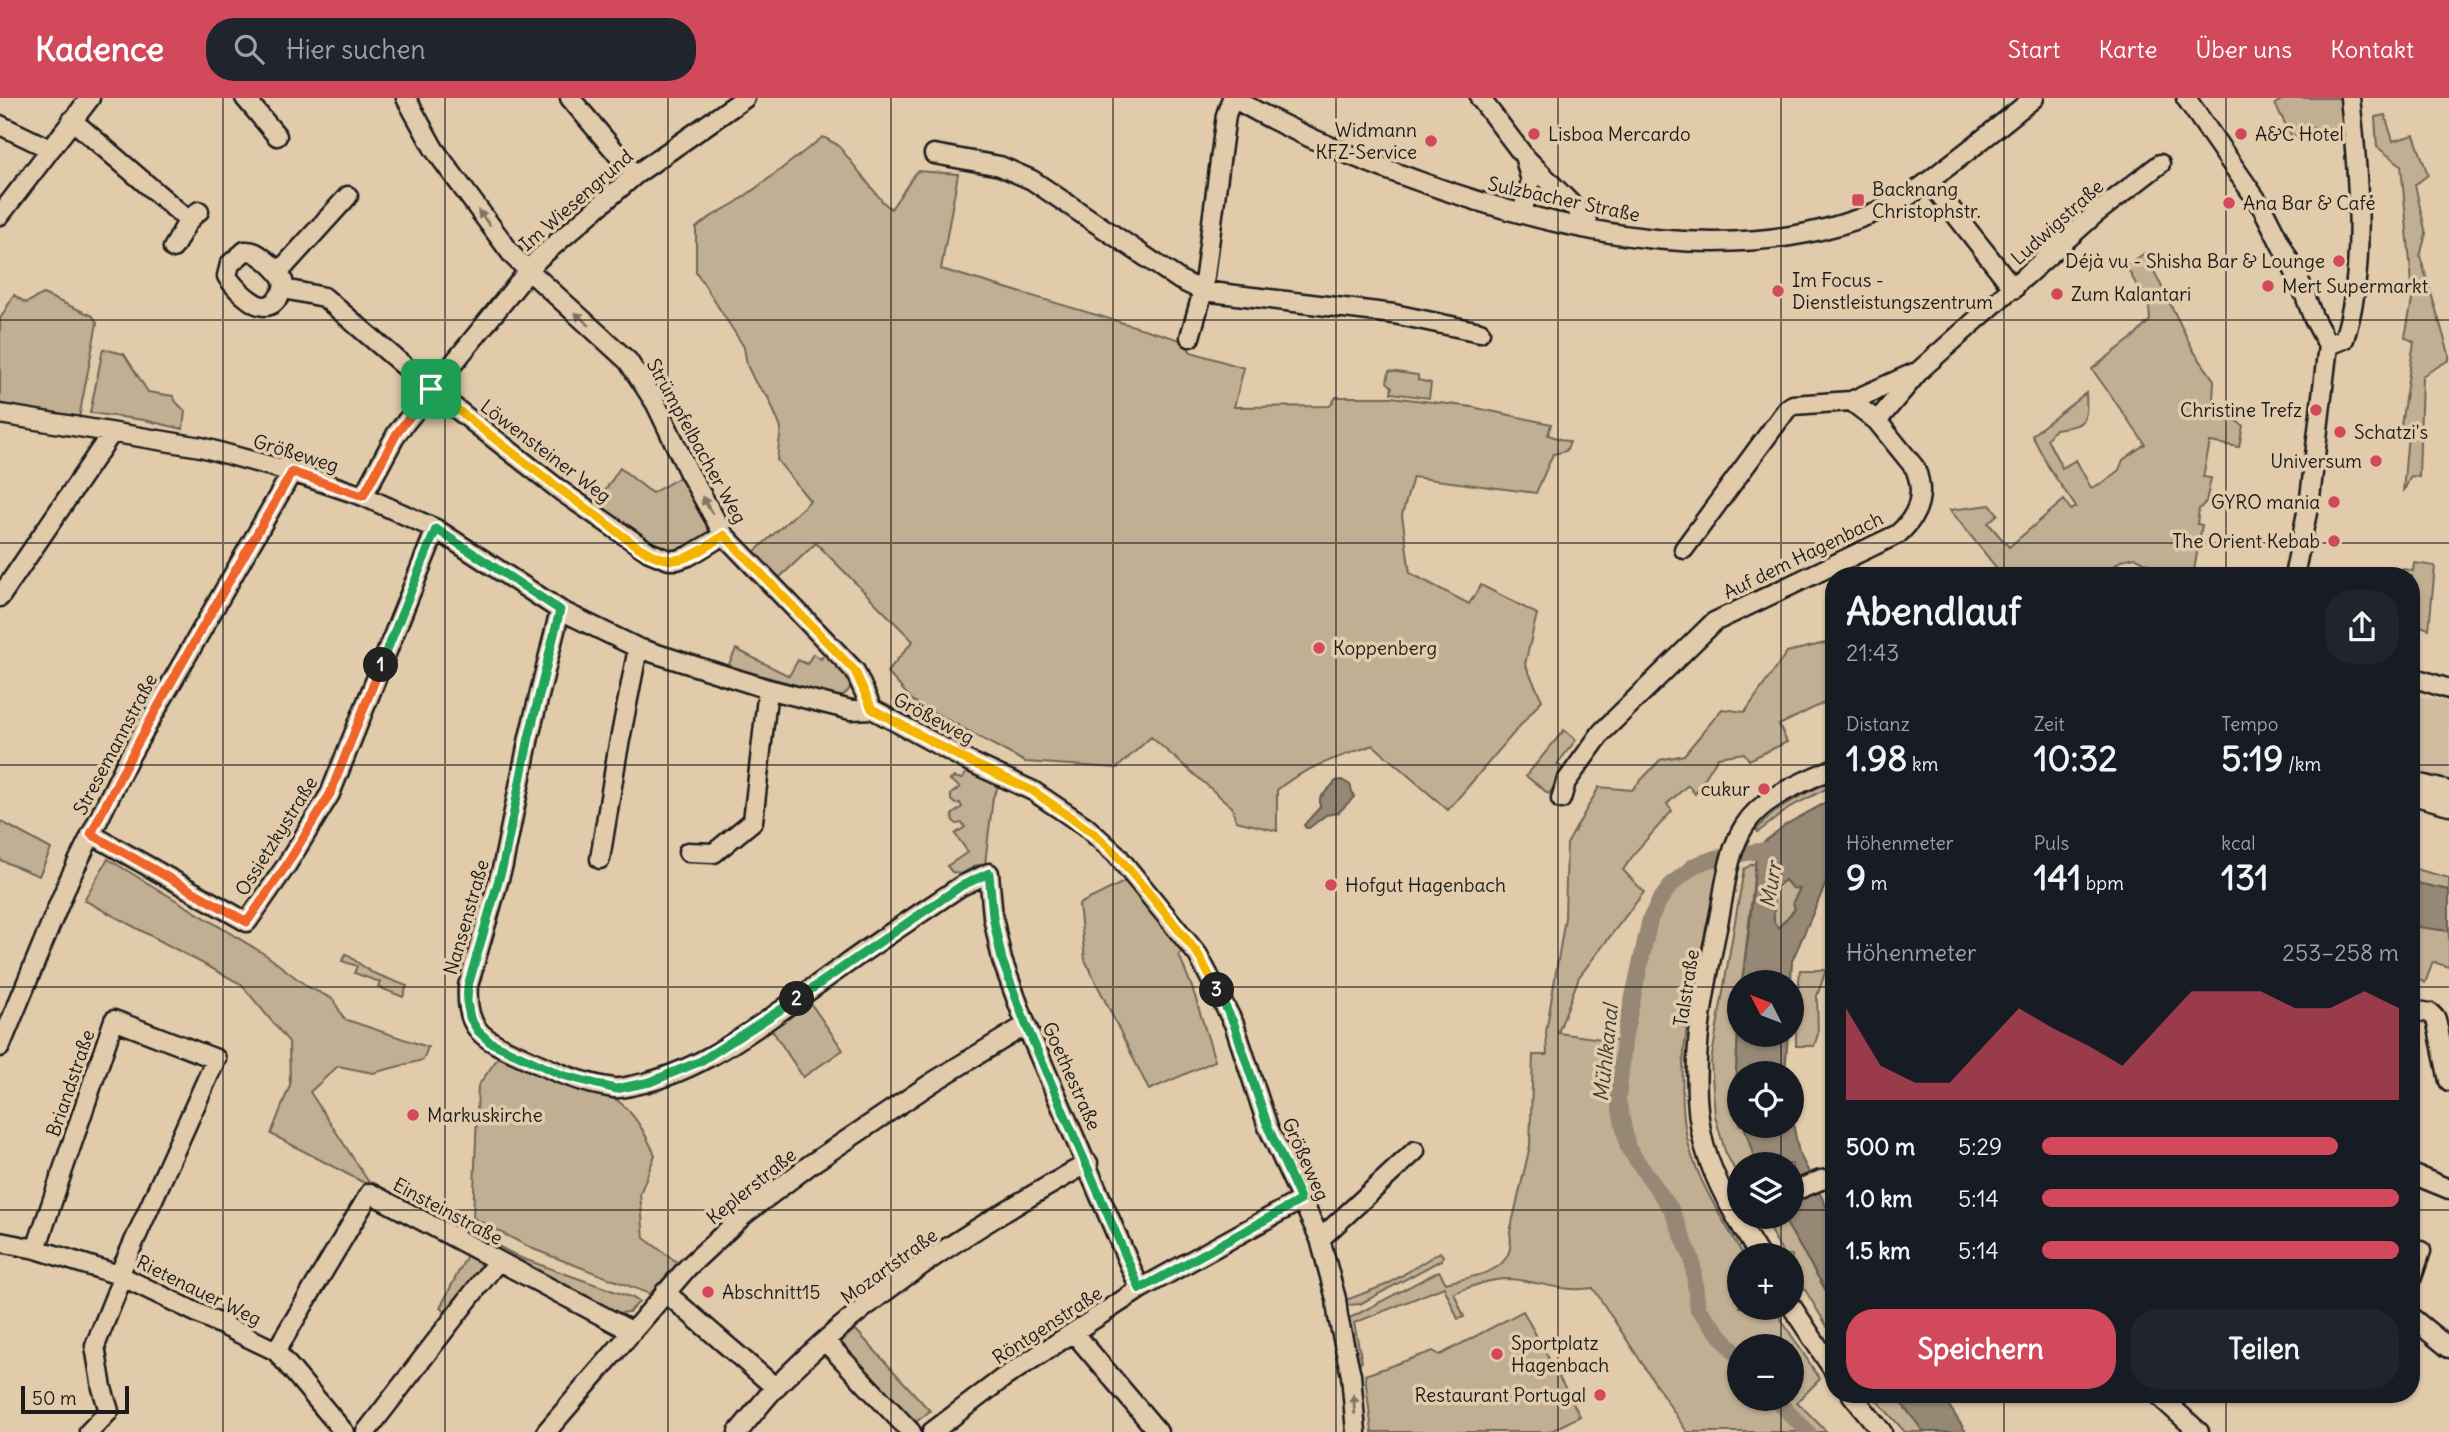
<!DOCTYPE html>
<html lang="de">
<meta charset="utf-8">
<style>
body{margin:0;font-family:Delius,sans-serif;background:#20242c;color:#f1f3f6;height:100vh;display:flex;flex-direction:column;font-size:26px;white-space:nowrap}
*{box-sizing:border-box;margin:0}
p{font-size:23px;color:#9ea1a6}
.icon{flex:none;width:38px;height:38px;fill:none;stroke:currentColor;stroke-width:2;stroke-linecap:round;stroke-linejoin:round}
.map{position:relative;flex:1;overflow:hidden}
.side{position:absolute;left:1825px;top:469px;width:595px;height:836px;display:flex;flex-direction:column;background:#171b24;border-radius:28px;box-shadow:0 2px 5px #0004}
.side>*{flex:none}
.needle{width:46px;rotate:312deg}
.fabs{position:absolute;left:1727px;top:872px;display:grid;gap:14px}
.fabs a{display:grid;place-items:center;width:77px;height:77px;border-radius:50%;background:#171b24;box-shadow:0 2px 5px #0004;font-size:35px}
.scale{position:absolute;left:21px;bottom:18px;width:108px;box-sizing:border-box;padding-left:7px;border:4px solid #1c1c1c;border-top:0;font-size:19px;line-height:24px;white-space:nowrap;color:#1c1c1c;-webkit-text-stroke:5px #e2cbab;paint-order:stroke}
.pin{position:absolute;display:grid;place-items:center;width:60px;height:60px;color:#fff;margin:-30px;border-radius:14px;box-shadow:0 4px 10px #0006}
.km{position:absolute;width:35px;height:35px;margin:-18px;border-radius:50%;background:#222;color:#fff;font-size:19px;line-height:35px;text-align:center}
.round{display:grid;place-items:center;flex:none;width:74px;height:74px;border-radius:28px;background:#20242c}
.head{display:flex;align-items:center;justify-content:space-between;height:119px;padding:0 21px}
h1{font-size:38px;font-weight:800;line-height:52px}
.stats{display:grid;grid-template-columns:repeat(3,1fr);gap:10px;height:119px;padding:7px 21px}
.stats div{display:grid;align-content:center}
.stats b{font-size:35px;font-weight:800}
.stats small{font-size:19px;font-weight:400}
.stats p{font-size:19px}
.chart{height:196px;padding:14px 21px}
.chart p{display:flex;justify-content:space-between}
.chart svg{width:100%;height:126px;margin-top:7px;fill:#d1495b;opacity:.7}
.action{display:flex;gap:14px;margin-top:auto;padding:14px 21px}
.action a{flex:1;height:80px;border-radius:28px;background:#d1495b;color:#fff;font-size:28px;font-weight:800;line-height:80px;text-align:center}
.action a+a{background:#20242c;color:#f1f3f6}
ul{padding:0 21px;list-style:none;font-size:23px}
li{display:grid;grid-template-columns:112px 84px 1fr;align-items:center;height:52px}
li i{height:18px;border-radius:9px;background:#d1495b}
header{display:flex;align-items:center;gap:42px;box-sizing:border-box;height:98px;padding:0 35px;background:#d1495b;color:#fff}
header strong{font-size:33px}
nav{display:flex;gap:38px;margin-inline-start:auto;font-size:24px}
.search{width:490px;height:63px;background:#20242c;display:flex;align-items:center;gap:18px;box-sizing:border-box;padding:0 24px;border-radius:28px;color:#9ea1a6;font-size:26px}
.map>svg:first-child{display:block}
.built{fill:#d2bc9f}
.green{fill:#c1af93;stroke:#6e6658;stroke-width:2;fill-rule:evenodd}
.water{fill:#968874;stroke:#655d51;stroke-width:2;fill-rule:evenodd}
.lines{fill:none;stroke-linecap:round;stroke-linejoin:round}
.canal{stroke:#968874;stroke-width:16}
.minor-casing{stroke:#1c1c1c;stroke-width:23}
.minor{stroke:#e2cbab;stroke-width:18}
.oneway{fill:#7f7464}
.split-1-casing{stroke:#fff;stroke-width:14}
.split-2-casing{stroke:#fff;stroke-width:14}
.split-3-casing{stroke:#fff;stroke-width:14}
.split-4-casing{stroke:#fff;stroke-width:14}
.split-1{stroke:#f0652b;stroke-width:9}
.split-2{stroke:#22a559;stroke-width:9}
.split-3{stroke:#22a559;stroke-width:9}
.split-4{stroke:#f5b400;stroke-width:9}
.grid{fill:none;stroke:#1c1c1c;stroke-width:2;stroke-opacity:0.55}
.poi-dot{fill:#d1495b;stroke:#e2cbab;stroke-width:2.5}
.labels{text-anchor:middle;stroke-width:7;stroke-linejoin:round;paint-order:stroke}
.poi-label{font-size:19px;fill:#1c1c1c;stroke:#e2cbab;text-anchor:start}
.street-label{font-size:19px;fill:#1c1c1c;stroke:#e2cbab}
.water-label{font-size:21px;font-style:italic;fill:#413c36;stroke:#e2cbab}
</style>
<header>
<strong>Kadence</strong>
<div class="search"><svg class="icon" aria-label="search" viewBox="0 0 24 24"><circle cx="10" cy="10" r="6"/><path d="M15 15l6 6"/></svg>Hier suchen</div>
<nav><a>Start</a><a>Karte</a><a>Über uns</a><a>Kontakt</a></nav>
</header>
<div class="map">
<svg width="2449" height="1334" viewBox="0 0 2449 1334">
<rect width="100%" height="100%" fill="#e2cbab"/>
<filter id="ink" filterUnits="userSpaceOnUse"><feTurbulence type="fractalNoise" baseFrequency=".0143" numOctaves="2"/><feDisplacementMap in="SourceGraphic" scale="14" xChannelSelector="R" yChannelSelector="G"/><feConvolveMatrix kernelMatrix="1 2 1 2 8 2 1 2 1" color-interpolation-filters="sRGB"/></filter>
<g filter="url(#ink)">
<path class="built" d="M2412,594L2419,598L2449,604V689L2412,680Z"/>
<path class="green" d="M2285,0H2341L2344,31L2319,42L2314,30L2292,39L2275,6Z
M2385,17L2393,43L2414,37L2428,77L2415,87L2426,136L2420,158L2449,256V262L2422,278L2419,379L2411,378L2403,394L2408,336L2400,333L2414,244L2405,239L2413,197L2401,67L2377,49L2375,19Z
M823,39L838,47L883,104L891,111L917,73L958,76L941,171L1181,242L1191,254L1244,270L1234,309L1330,308L1336,299H1391L1472,309L1551,326L1548,337L1570,344L1566,353L1553,356L1536,395L1413,379L1402,417L1410,475L1469,506L1481,487L1537,516L1525,566L1542,602L1448,712L1373,647C1340,659 1304,669 1277,692V733L1236,723L1232,709L1151,639L1117,670L1025,664L913,603L887,574L913,543L816,445L779,480L754,454L810,403L777,362L781,330L768,299L755,284L747,267L744,249L696,174V130C708,118 723,113 738,103C767,83 795,60 823,39Z
M2145,155L2193,252L2214,282L2213,304L2243,328L2239,349L2210,344L2203,379L2211,380L2206,404L2199,411L2197,426L2202,427L2193,478H2170L2135,459L2122,462L2101,478H2003L1950,412L1990,407L1998,416L1988,425L2009,449L2064,402L2071,412L2076,409L2049,370L2032,337L2086,295C2088,327 2084,327 2055,331L2047,341L2062,370L2076,362L2091,390L2104,384L2119,372L2123,362L2145,346L2092,271L2136,237L2150,222L2149,209L2126,168Z
M43,196L93,218L97,225L79,320L0,312V221L14,197L26,205Z
M103,251L124,256L148,294L173,298L176,304L185,313L183,331L144,322L90,315Z
M1389,273L1418,277V282L1431,285L1429,300L1391,295L1392,289L1387,284Z
M620,370L652,395L682,378L708,426L709,432C701,445 684,450 670,454L653,448L594,409Z
M2414,465L2435,468L2429,531L2417,527L2420,514L2412,510V478H2400L2403,471L2413,473Z
M1834,543V600L1779,627L1787,644L1749,662L1744,655L1718,659L1695,696L1688,687L1667,706L1672,713L1637,752L1623,772L1644,794L1579,879L1558,935L1630,945L1659,812C1675,783 1692,773 1722,762C1704,846 1666,969 1690,1052C1701,1089 1724,1123 1743,1157H1740V1209H1773L1820,1281L1797,1304L1827,1334H1687L1593,1190C1559,1195 1538,1182 1507,1181C1489,1181 1470,1189 1454,1195L1464,1219L1458,1221L1444,1189L1354,1225L1362,1264L1352,1267L1344,1223L1439,1173L1446,1185C1476,1177 1517,1175 1510,1134L1530,1048L1533,957H1547L1546,934L1565,820L1567,746L1599,689L1632,692L1660,662L1684,657L1722,611L1745,614L1787,554ZM1740,1248H1792V1300H1740Z
M736,551L789,578L798,562L807,566L813,556L821,561L827,552C839,564 865,584 842,598H836L728,568Z
M1564,632L1576,642L1557,666L1565,672L1549,696L1526,678Z
M967,674L999,687L993,699L985,766L979,768L977,767L961,776L952,774L947,768L968,754L955,736L965,729L962,725L957,726L953,723L952,717L962,709L960,705L955,706L951,702V696L960,689L950,682L954,679L962,681Z
M1834,682V687L1792,708L1758,734L1756,732C1777,708 1805,695 1834,682Z
M0,723L51,751L39,778L0,762Z
M108,761L266,857L308,889L333,901L344,921L428,949L423,962L373,975L338,968L310,994L372,1089L271,1036L290,987L289,944L241,886L84,802Z
M1756,764L1742,884H1740L1736,973L1740,1000V1027H1744L1756,1066H1740V1083L1725,1053L1715,1018L1711,964L1744,771Z
M2412,770L2449,780V792L2412,784Z
M1128,782L1181,842L1182,853L1179,857L1193,892L1215,963L1149,992L1085,862L1079,806Z
M1785,782L1800,790L1793,804L1795,811L1778,831L1774,824L1773,791Z
M2412,828L2449,833V869L2433,864L2425,885L2417,880L2418,877L2412,874Z
M346,856L371,874L407,888L403,899L378,889L380,884L354,875L357,868L342,863Z
M1800,872H1826L1817,898L1818,936L1814,948H1796V916Z
M809,903L843,952L803,979L770,929Z
M500,957L617,1002C636,1017 645,1035 655,1057L640,1096L644,1140L678,1165L650,1196L533,1151L473,1120L478,988Z
M1762,1118H1782L1834,1206V1240L1792,1170V1157H1784Z
M498,1148L521,1160L633,1200L639,1204L629,1214L617,1215L496,1151Z
M1440,1154L1443,1158L1441,1162L1360,1206L1348,1207L1346,1202L1388,1186Z
M467,1157L480,1164L479,1177L449,1216L440,1210Z
M1523,1213L1580,1318L1549,1334H1372L1365,1277L1433,1253L1440,1257Z
M855,1231L930,1313L911,1328L838,1247Z
M1872,1297H1895L1924,1334H1905Z"/>
<path class="water" d="M1342,682L1350,687L1354,699L1338,715L1326,717L1309,730H1306L1304,727L1320,709V700L1336,683Z
M1834,700V767L1792,863L1791,884H1742L1750,826L1756,758L1763,745L1785,727ZM1785,782L1792,790L1800,791L1793,804L1795,811L1778,830L1774,824L1773,792Z
M2412,784L2449,792V833L2412,828Z
M1739,917L1740,936H1788L1785,975H1740L1739,1000L1736,973Z
M1792,1020L1799,1055L1834,1123V1206L1782,1118H1792V1066H1756L1744,1027H1792Z
M1895,1297H1942L1966,1334H1924Z"/>
<g class="lines">
<path class="canal" d="M1740,1260L1698,1211L1692,1161L1671,1111L1628,1050L1618,1002L1625,935L1650,821L1660,802L1672,786L1695,767L1715,760L1778,750
M1774,1300L1808,1334"/>
<defs>
<path id="minor" d="M245,0L277,38
M406,0L434,51L513,158L628,263L656,306L688,373L724,437L855,573L872,611
M570,0L635,77
M1233,0C1293,35 1356,61 1421,84C1569,137 1752,178 1900,103C1915,95 1929,83 1943,72C1974,49 2004,24 2034,0
M1480,0L1524,58L1587,122L1588,131
M2186,0L2263,111L2300,184L2313,219L2328,247L2310,400L2294,478
M72,22L187,121
M0,27L50,51
M934,56L1000,68L1032,82L1180,182L1203,193L1394,216L1480,234
M1929,83L2014,191
M1522,115L1531,83L1525,61
M0,117L90,0
M173,150C182,136 185,123 199,113
M245,153C255,152 260,158 268,164C279,174 291,185 278,200C275,204 270,208 265,208C253,209 233,188 227,178L230,166Z
M279,174L348,98
M284,191L324,199L431,291L561,393L649,454L669,462H677L689,458L724,437
M1190,239L1203,193L1226,17L1232,0
M2328,247L2344,241C2367,172 2358,72 2350,0
M0,316L201,349L292,374L363,398L436,431L560,512L638,550L768,591L851,612L872,611L964,661L1033,693L1085,728L1116,756L1198,857L1234,926L1268,1029L1320,1141L1336,1201L1338,1219L1351,1277L1356,1334
M1877,323L1920,272L2094,117L2160,66
M363,398L397,335L538,161L635,77L745,0
M1684,451L1787,311L1793,307L1851,303L1914,275
M0,499L111,336
M560,512L529,639L503,767L468,888C465,932 483,941 519,957C549,971 581,986 614,990C621,991 629,988 635,987C709,973 781,911 842,869C881,841 921,815 961,788L989,775L993,819L1002,862L1026,927L1140,1191
M2412,579L2449,591
M2412,684L2449,693
M2412,697L2449,707
M1561,701L1566,684L1602,634L1714,524L1898,436C1918,418 1926,397 1915,370L1877,323L1851,303
M91,736L247,824L286,768L330,696L436,431
M688,754L714,755L753,723L768,591
M600,761L617,657L638,550
M2412,912L2430,915L2436,921L2449,983
M0,949L69,782L129,659L292,374
M2412,1076L2449,1091
M1792,1094L1821,1082L1834,1080
M1320,1141L1415,1053
M0,1144L36,1151L119,1177L276,1253L344,1334
M36,1151L114,922L216,961L119,1177
M1759,1157C1738,1123 1715,1086 1704,1047C1686,976 1704,895 1718,825C1725,794 1727,754 1745,727C1763,698 1805,684 1834,670
M2412,1179L2421,1153
M665,1194L776,1290
M1792,1209L1834,1273
M2412,1220L2449,1250
M1074,1235L1158,1334
M825,1243L911,1334
M276,1253L370,1095L631,1233
M1852,1297L1882,1334
M2158,1297L2199,1334
M89,1334L109,1313L102,1290L95,1248L123,1178
M366,1334L497,1164
M546,1334L688,1169L745,1116L811,1066L933,984L1026,927
M738,1334C751,1319 763,1303 776,1289C865,1196 977,1128 1088,1065
M932,1334L1003,1280L1140,1191L1301,1102"/>
</defs>
<use href="#minor" class="minor-casing"/>
<use href="#minor" class="minor"/>
</g>
<defs><path id="oneway-solid" d="M-6-.8H1V-3.2L6.5 0L1 3.2V.8H-6Z" transform="scale(1.75)"/></defs>
<g class="oneway">
<use href="#oneway-solid" transform="translate(484 120) rotate(-128)"/>
<use href="#oneway-solid" transform="translate(582 221) rotate(-138)"/>
<use href="#oneway-solid" transform="translate(707 407) rotate(-120)"/>
<use href="#oneway-solid" transform="translate(1354 1306) rotate(-94)"/>
</g>
</g>
<g class="lines" filter="url(#ink)">
<defs>
<path id="split-1" d="M381,567L330,696L286,768L247,824L91,736C152,612 224,494 292,374L363,398L397,335L431,291"/>
<path id="split-2" d="M381,567L436,431L560,512L529,639L503,767L468,888L467,904L470,920L478,933L490,944L562,977L616,991L650,984L701,963L797,901"/>
<path id="split-3" d="M797,901L961,788L989,775L993,819L1002,862L1026,927L1140,1191L1301,1102L1268,1029L1234,926L1217,892"/>
<path id="split-4" d="M431,291C488,335 543,380 602,422C621,436 647,460 671,462C689,463 710,447 724,437L855,573L872,611L964,661L1033,693L1097,738L1116,756L1171,822L1198,856L1217,892"/>
</defs>
<use href="#split-1" class="split-1-casing"/>
<use href="#split-2" class="split-2-casing"/>
<use href="#split-3" class="split-3-casing"/>
<use href="#split-4" class="split-4-casing"/>
<use href="#split-1" class="split-1"/>
<use href="#split-2" class="split-2"/>
<use href="#split-3" class="split-3"/>
<use href="#split-4" class="split-4"/>
</g>
<path class="grid" d="M223,0V1334M445,0V1334M668,0V1334M891,0V1334M1113,0V1334M1336,0V1334M1558,0V1334M1781,0V884M2004,0V478M2226,0V478M0,222H2449M0,445H2449M0,667H1834M2412,667H2449M0,889H1740M1792,889H1834M2412,889H2449M1781,936V975M1781,1027V1066M0,1112H1740M1792,1112H1834M2412,1112H2449M1781,1118V1157M1781,1209V1248M2004,1297V1334M2226,1297V1334M1781,1300V1334"/>
<g class="poi-dot">
<circle cx="1534" cy="36" r="7"/>
<circle cx="2241" cy="36" r="7"/>
<circle cx="1431" cy="43" r="7"/>
<rect x="1851" y="95" width="14" height="14" rx="3.5"/>
<circle cx="2229" cy="105" r="7"/>
<circle cx="2339" cy="163" r="7"/>
<circle cx="2268" cy="188" r="7"/>
<circle cx="1778" cy="193" r="7"/>
<circle cx="2057" cy="196" r="7"/>
<circle cx="2316" cy="312" r="7"/>
<circle cx="2340" cy="334" r="7"/>
<circle cx="2376" cy="363" r="7"/>
<circle cx="2334" cy="404" r="7"/>
<circle cx="2334" cy="443" r="7"/>
<circle cx="1319" cy="550" r="7"/>
<circle cx="1764" cy="691" r="7"/>
<circle cx="1331" cy="787" r="7"/>
<circle cx="413" cy="1017" r="7"/>
<circle cx="708" cy="1194" r="7"/>
<circle cx="1497" cy="1256" r="7"/>
<circle cx="1600" cy="1297" r="7"/>
</g>
<g class="labels">
<g class="poi-label">
<text x="1417" y="39" text-anchor="end">Widmann<tspan x="1417" dy="22">KFZ-Service</tspan></text>
<text x="1548" y="43">Lisboa Mercardo</text>
<text x="2255" y="43">A&amp;C Hotel</text>
<text x="1872" y="98">Backnang<tspan x="1872" dy="22">Christophstr.</tspan></text>
<text x="2243" y="112">Ana Bar &amp; Café</text>
<text x="2325" y="170" text-anchor="end">Déjà vu - Shisha Bar &amp; Lounge</text>
<text x="1792" y="189">Im Focus -<tspan x="1792" dy="22">Dienstleistungszentrum</tspan></text>
<text x="2282" y="195">Mert Supermarkt</text>
<text x="2071" y="203">Zum Kalantari</text>
<text x="2302" y="319" text-anchor="end">Christine Trefz</text>
<text x="2354" y="341">Schatzi's</text>
<text x="2362" y="370" text-anchor="end">Universum</text>
<text x="2320" y="411" text-anchor="end">GYRO mania</text>
<text x="2320" y="450" text-anchor="end">The Orient Kebab</text>
<text x="1333" y="557">Koppenberg</text>
<text x="1750" y="698" text-anchor="end">cukur</text>
<text x="1345" y="794">Hofgut Hagenbach</text>
<text x="427" y="1024">Markuskirche</text>
<text x="722" y="1201">Abschnitt15</text>
<text x="1511" y="1252">Sportplatz<tspan x="1511" dy="22">Hagenbach</tspan></text>
<text x="1586" y="1304" text-anchor="end">Restaurant Portugal</text>
</g>
<g class="street-label">
<text transform="translate(1564 101) rotate(12)" y="7">Sulzbacher Straße</text>
<text transform="translate(576 102) rotate(-41)" y="7">Im Wiesengrund</text>
<text transform="translate(2057 124) rotate(-42)" y="7">Ludwigstraße</text>
<text transform="translate(697 343) rotate(61)" y="7">Strümpfelbacher Weg</text>
<text transform="translate(546 353) rotate(37)" y="7">Löwensteiner Weg</text>
<text transform="translate(296 355) rotate(17)" y="7">Größeweg</text>
<text transform="translate(1803 457) rotate(-26)" y="7">Auf dem Hagenbach</text>
<text transform="translate(934 620) rotate(28)" y="7">Größeweg</text>
<text transform="translate(115 646) rotate(-62)" y="7">Stresemannstraße</text>
<text transform="translate(276 738) rotate(-58)" y="7">Ossietzkystraße</text>
<text transform="translate(466 819) rotate(-74)" y="7">Nansenstraße</text>
<text transform="translate(1686 890) rotate(-81)" y="7">Talstraße</text>
<text transform="translate(1072 978) rotate(66)" y="7">Goethestraße</text>
<text transform="translate(70 985) rotate(-71)" y="7">Briandstraße</text>
<text transform="translate(1306 1061) rotate(66)" y="7">Größeweg</text>
<text transform="translate(751 1088) rotate(-39)" y="7">Keplerstraße</text>
<text transform="translate(448 1113) rotate(28)" y="7">Einsteinstraße</text>
<text transform="translate(889 1168) rotate(-36)" y="7">Mozartstraße</text>
<text transform="translate(199 1192) rotate(26)" y="7">Rietenauer Weg</text>
<text transform="translate(1047 1227) rotate(-33)" y="7">Röntgenstraße</text>
</g>
<g class="water-label">
<text transform="translate(1771 787) rotate(-81)" y="7">Murr</text>
<text transform="translate(1606 955) rotate(-84)" y="7">Mühlkanal</text>
</g>
</g>
</svg>
<div class="fabs">
<a><svg class="needle" viewBox="-14 -14 28 28"><path d="M0-13l5 13h-10z" fill="#e53935"/><path d="M0 13l5-13h-10z" fill="#9ea1a6"/></svg></a>
<a><svg class="icon" aria-label="locate" viewBox="0 0 24 24"><circle cx="12" cy="12" r="6"/><path d="M12 2v4M12 18v4M2 12h4M18 12h4"/></svg></a>
<a><svg class="icon" aria-label="layers" viewBox="0 0 24 24"><path d="M12 4l9 5-9 5-9-5zM3 14l9 5 9-5"/></svg></a>
<a>+</a>
<a>−</a>
</div>
<div class="scale">50 m</div>
<div class="pin" style="left:431px;top:291px;background:#1e9e55"><svg class="icon" aria-label="arrive" viewBox="0 0 24 24"><path d="M6 21V4h12l-3 4 3 4H6"/></svg></div>
<b class="km" style="left:381px;top:567px">1</b>
<b class="km" style="left:797px;top:901px">2</b>
<b class="km" style="left:1217px;top:892px">3</b>
<section class="side">
<div class="head"><div><h1>Abendlauf</h1><p>21:43</p></div><a class="round"><svg class="icon" aria-label="share" viewBox="0 0 24 24"><path d="M12 15V3M7 8l5-5 5 5M5 13v7h14v-7"/></svg></a></div>
<div class="stats">
<div><p>Distanz</p><b>1.98<small> km</small></b></div>
<div><p>Zeit</p><b>10:32</b></div>
<div><p>Tempo</p><b>5:19<small> /km</small></b></div>
</div>
<div class="stats">
<div><p>Höhenmeter</p><b>9<small> m</small></b></div>
<div><p>Puls</p><b>141<small> bpm</small></b></div>
<div><p>kcal</p><b>131</b></div>
</div>
<div class="chart"><p><span>Höhenmeter</span>253–258 m</p>
<svg viewBox="0 0 160 44" preserveAspectRatio="none"><path d="M0 44V12L10 32L20 38L30 38L40 25L50 12L60 19L70 25L80 32L90 19L100 6L110 6L120 6L130 12L140 12L150 6L160 12V44z"/></svg>
</div>
<ul>
<li><b>500 m</b>5:29<i style="width:83%"></i></li>
<li><b>1.0 km</b>5:14<i style="width:100%"></i></li>
<li><b>1.5 km</b>5:14<i style="width:100%"></i></li>
</ul>
<div class="action"><a>Speichern</a><a>Teilen</a></div>
</section>
</div>
